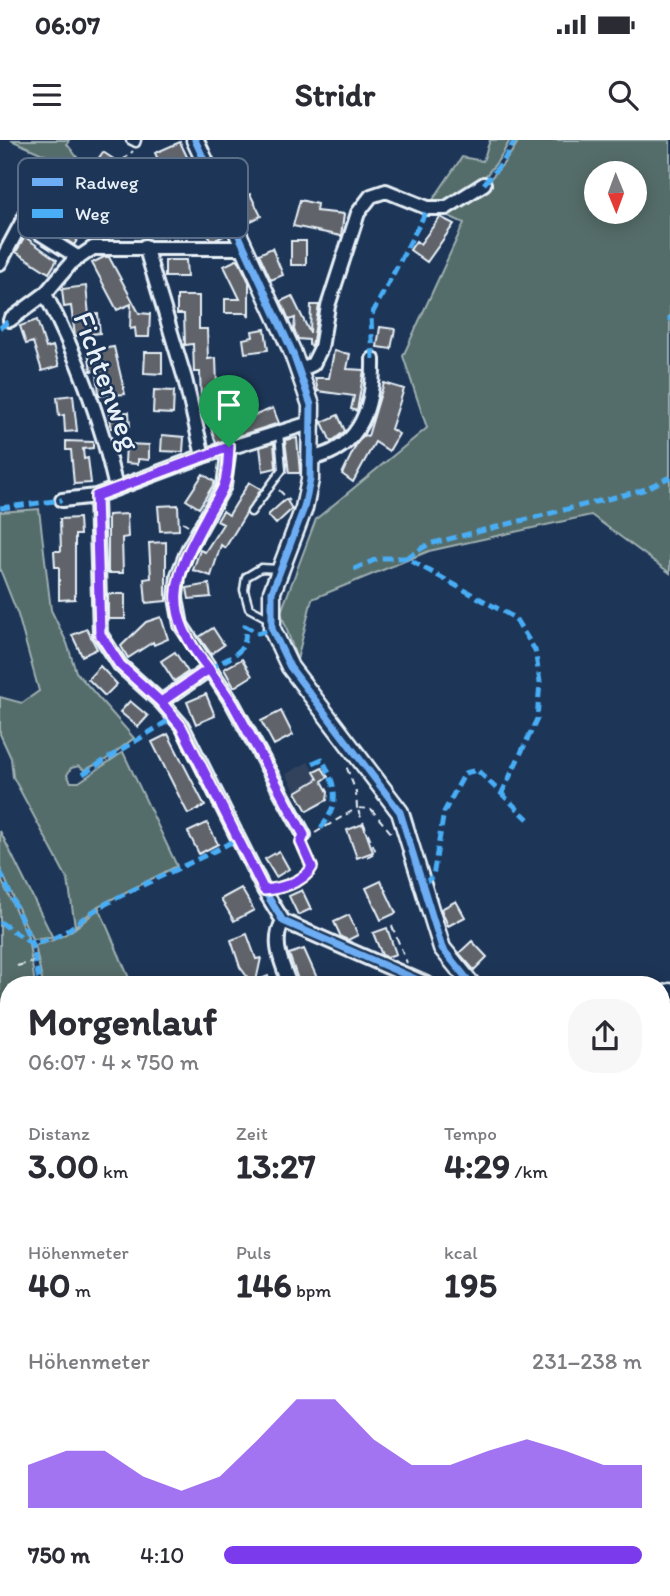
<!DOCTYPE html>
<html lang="de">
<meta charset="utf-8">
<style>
body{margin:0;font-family:Itim,sans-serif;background:#f7f7f7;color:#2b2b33;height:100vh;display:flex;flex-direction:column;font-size:26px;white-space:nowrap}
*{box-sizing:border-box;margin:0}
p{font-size:23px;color:#7c7c81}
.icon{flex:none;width:38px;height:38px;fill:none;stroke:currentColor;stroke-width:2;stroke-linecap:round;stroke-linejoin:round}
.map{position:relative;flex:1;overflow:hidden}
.drawer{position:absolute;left:0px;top:836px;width:670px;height:620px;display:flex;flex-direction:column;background:#fff;border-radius:28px 28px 0 0;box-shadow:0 4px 18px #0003}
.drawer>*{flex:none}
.needle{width:46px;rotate:179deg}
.controls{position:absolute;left:584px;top:21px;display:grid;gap:14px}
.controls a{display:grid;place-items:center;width:63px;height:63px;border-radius:50%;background:#fff;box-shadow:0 4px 18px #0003;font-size:35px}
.pin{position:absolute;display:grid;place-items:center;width:60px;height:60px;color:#fff;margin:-72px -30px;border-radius:50% 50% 50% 0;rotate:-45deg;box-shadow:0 0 7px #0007}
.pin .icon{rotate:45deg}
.round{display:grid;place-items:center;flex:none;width:74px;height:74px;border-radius:28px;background:#f7f7f7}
.headline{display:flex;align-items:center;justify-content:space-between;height:119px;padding:0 28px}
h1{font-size:38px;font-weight:700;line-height:52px}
.stats{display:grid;grid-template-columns:repeat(3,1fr);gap:10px;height:119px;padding:7px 28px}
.stats div{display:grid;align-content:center}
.stats b{font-size:35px;font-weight:700}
.stats small{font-size:19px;font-weight:400}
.stats p{font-size:19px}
.chart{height:196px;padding:14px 28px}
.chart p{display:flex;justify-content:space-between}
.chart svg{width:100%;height:126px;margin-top:7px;fill:#7c3aed;opacity:.7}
ul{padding:0 28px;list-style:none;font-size:23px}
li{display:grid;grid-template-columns:112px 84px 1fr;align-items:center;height:52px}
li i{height:18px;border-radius:9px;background:#7c3aed}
.status{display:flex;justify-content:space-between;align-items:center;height:49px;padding:0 35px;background:#fff;direction:ltr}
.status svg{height:19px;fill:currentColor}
header{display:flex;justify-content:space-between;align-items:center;height:91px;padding:0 28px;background:#fff;font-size:32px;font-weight:700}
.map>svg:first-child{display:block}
.built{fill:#31435d}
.green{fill:#546d6a;stroke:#9eafb1;stroke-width:2;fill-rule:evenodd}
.building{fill:#60636a;stroke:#e8f1f8;stroke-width:2}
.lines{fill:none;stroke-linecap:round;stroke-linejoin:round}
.service-casing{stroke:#e8f1f8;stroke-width:11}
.minor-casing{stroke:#e8f1f8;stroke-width:18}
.tertiary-casing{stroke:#e8f1f8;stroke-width:21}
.secondary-casing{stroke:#e8f1f8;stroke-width:23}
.path{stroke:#e8f1f8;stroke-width:2;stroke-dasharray:7 5;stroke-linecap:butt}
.service{stroke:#1d3557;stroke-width:6}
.minor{stroke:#1d3557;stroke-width:12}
.tertiary{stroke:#1d3557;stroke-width:16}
.secondary{stroke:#1d3557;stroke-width:18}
.quiet{stroke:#49aef6;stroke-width:5;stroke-dasharray:10 5;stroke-linecap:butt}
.cycleway-casing{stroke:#1d3557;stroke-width:11}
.cycleway{stroke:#6dadf4;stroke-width:7}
.route-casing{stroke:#fff;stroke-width:14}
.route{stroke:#7c3aed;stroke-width:9}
.labels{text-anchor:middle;stroke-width:5;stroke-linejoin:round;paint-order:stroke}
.street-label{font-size:30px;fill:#e8f1f8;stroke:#1d3557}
.key{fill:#1d3557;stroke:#5a6d87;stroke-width:2}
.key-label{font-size:19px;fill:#e8f1f8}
</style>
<div class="status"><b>06:07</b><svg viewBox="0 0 49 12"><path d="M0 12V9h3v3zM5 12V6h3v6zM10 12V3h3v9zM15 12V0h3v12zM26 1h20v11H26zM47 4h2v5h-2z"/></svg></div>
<header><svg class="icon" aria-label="menu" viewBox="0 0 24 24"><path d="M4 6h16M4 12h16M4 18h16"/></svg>Stridr<svg class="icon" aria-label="search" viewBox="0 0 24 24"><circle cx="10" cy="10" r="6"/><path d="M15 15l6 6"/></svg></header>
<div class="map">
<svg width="670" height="1456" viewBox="0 0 670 1456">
<rect width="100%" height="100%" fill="#1d3557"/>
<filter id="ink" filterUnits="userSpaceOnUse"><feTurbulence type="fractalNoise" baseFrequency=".0143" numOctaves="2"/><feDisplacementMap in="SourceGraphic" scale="14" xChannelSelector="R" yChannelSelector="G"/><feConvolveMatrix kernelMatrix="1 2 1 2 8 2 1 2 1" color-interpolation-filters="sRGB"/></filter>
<g filter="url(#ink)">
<path class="built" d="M308,622L318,639L296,652L286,634Z"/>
<path class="green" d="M11,0H69L67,4L86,29L79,42L54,19Z
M490,0H510C496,29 464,66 430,64L462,17L483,21Z
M519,0H670V433L591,375L429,411L312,459L297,520L281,472L316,379L427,288L403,216L464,83L444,74C478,51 498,37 519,0ZM597,33H635V72H597Z
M39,369L51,470L67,503L76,532L134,598L104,621L84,630L79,626L71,628L67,635L71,642H79L123,612L177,726L98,766L75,786L68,740L13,637L11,618L0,594V557L22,563L39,551L18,475L0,429V372Z
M0,691L53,798L32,799L0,728Z
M0,737L28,797L35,845H9V1095L0,1111Z
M99,768L132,845H43L35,805C62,801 79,786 99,768Z
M9,1114V1212L0,1220V1131Z
M0,1281L9,1295V1351L0,1353Z
M0,1361L9,1363V1447H75L82,1456H0Z
M381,1447H454L457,1456H350Z"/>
<path class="building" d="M180,2L191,25L166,37L155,13Z
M103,12L121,24L111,38L93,26Z
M202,46L226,95L217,99H210L198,74L194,76L189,66L191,65L186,54Z
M250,54L261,76L245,84L235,62Z
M300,60L317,64L316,71L344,74L341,96L293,86Z
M46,61L60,70L57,75L73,85L77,79L79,97L74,105L34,79Z
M100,72L114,94L105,99H102L89,79Z
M440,77L454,84L427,122L410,110L416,101L420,104Z
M25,97L57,120L49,133L16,112Z
M291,101H306V125H291Z
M272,108L283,135L271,140L259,114Z
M104,117H109L139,173L150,174L149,197H136L135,188L130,189L131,164L117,170L92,123Z
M238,119L249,142V177L247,173H225V159H240L224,126Z
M165,120H186L187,137H165Z
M86,146L89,175L98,174L100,193L75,196L71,166L64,167L62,149Z
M177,156H199V189H207L208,219L216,218L217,245H221L222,257H227V267H216V261H201L200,232H194L193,204L185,205L184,174H177Z
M292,156L310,193L311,165H319L312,206L309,205V200L298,199L294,190L295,178L289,180L281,161Z
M37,180L46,208L53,206L59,226L42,231L33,202L26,204L20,186Z
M380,187L395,189L391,209L377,207Z
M265,189L268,210L245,213L243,199L253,197L252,191Z
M114,207L125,254L99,256L97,230L91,231L88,211Z
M334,211L350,214L347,229L364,230L357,271L351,269L354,256L318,251L315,238H329Z
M145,212H162V234L144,233Z
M384,243L404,249L391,289L399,294L389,311L375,302L353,342L342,334L357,303L364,295L368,296Z
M154,250L174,251L173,274L153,273Z
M73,255L77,291L65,292L64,275L59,276L57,257Z
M273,268L279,283L216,303L211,288L229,282L227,277L240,273L243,280Z
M129,272L130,286L111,288L110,273Z
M338,275L345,291L331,302L322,282Z
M162,295L184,297L183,312L161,311Z
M297,298L300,333H289L285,300Z
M66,301L93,302V308L83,309L84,319L88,318L91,343L74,344L71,310H66Z
M274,303L276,328L263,331L260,307Z
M126,304L149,305V320L138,319V324L125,323Z
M203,334L215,342L199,368L186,360Z
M249,342L261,349L225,408L221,405L211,436L193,430L200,410L205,412L223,384L217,381L223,371L229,375Z
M286,359L292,369L276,384L268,375Z
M178,365L179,390L160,391L158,366Z
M127,374L128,397L122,398L123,433H108V375Z
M79,378L80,395H75V459L59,460V427H55L54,411H61L60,379Z
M166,402V461L146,463L144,439L151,438L149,403Z
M209,444L211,457L189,459L187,448Z
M108,454H125V479H108Z
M161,477L168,499L154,505L153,502L128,518L121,506L146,482Z
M213,488L224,505L211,514L199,497Z
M87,489L97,509L82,516L72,495Z
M175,512L188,532L174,541L161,521Z
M242,519L252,536L234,547L224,529Z
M100,526L117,544L105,556L88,539Z
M206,554L215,576L196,584L187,562Z
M130,561L148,576L138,587L120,572Z
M281,571L293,595L274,605L261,581Z
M168,594L205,666L188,674L152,602Z
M322,628L328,637L322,641L328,652L327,660L307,671L296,652L318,639L314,632Z
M207,683L218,704L199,714L188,692Z
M363,684L373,712L357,718L347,690Z
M279,711L289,729L276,737L265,719Z
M381,741L396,773L381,780L366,748Z
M241,748L254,770L234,781L221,759Z
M302,750L311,769L298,775L289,756Z
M456,761L465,777L448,786L441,769Z
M349,775L358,795L348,800L341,797L334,782Z
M387,788L396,814L387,817L382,815L373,793Z
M247,794L256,819L261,818L256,841L268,836L272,845H246L251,842L240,827L231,800Z
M472,801L487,817L474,830L459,813Z
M304,809L318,840L300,845L289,814Z"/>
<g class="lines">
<defs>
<path id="service" d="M130,0L136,3L137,0
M251,372L282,330L279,292
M271,480L249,468L244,450L246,437L261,428L279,429
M82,1447L88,1456
M113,1456L120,1450"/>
<path id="minor" d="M22,82L79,118
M145,106L185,239L203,316
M0,123L40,48
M45,154C77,214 101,281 116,348
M10,180L45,154L71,123L93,108H244
M298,231L313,224L321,208L328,166L358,73L371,56L386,51L428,68H446L484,44
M229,307L224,346L188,410L178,435L176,458L181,485L233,564L304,695
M313,318C362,308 374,264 373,219
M96,356L100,494L120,525L161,562L182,586L264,750L283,781L429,845
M62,360L96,356L203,316L313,282
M161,562L209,529
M283,781C271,802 282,824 290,845
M662,941H670
M662,1416L670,1409
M636,1456L638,1447"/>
<path id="tertiary" d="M195,0L292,211L311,265L310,340L304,368L272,452V489L290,527L400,672L442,808L472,845
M662,855L670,852"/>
<path id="secondary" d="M662,1208L670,1204
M300,1456L341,1447"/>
</defs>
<use href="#service" class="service-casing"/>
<use href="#minor" class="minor-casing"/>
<use href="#tertiary" class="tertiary-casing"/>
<use href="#secondary" class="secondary-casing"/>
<path class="path" d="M122,21L133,11
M279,350L290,361
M183,382L188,385
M315,693L357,668L356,652L345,623
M367,717L376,712L357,668L371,669L392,694
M279,748L309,735L312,727L302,706
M392,786L407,823
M17,826L36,821
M620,845H635
M662,886L668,885
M669,894H670"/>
<use href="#service" class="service"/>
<use href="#minor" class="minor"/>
<use href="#tertiary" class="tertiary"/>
<use href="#secondary" class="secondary"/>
<path class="quiet" d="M484,44L504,20L515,0
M670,176V181
M0,188L10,180
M373,219L371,176L428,68
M0,368L62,360
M406,418L429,404L643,350L670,337
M354,429L379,418H406L515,478L535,510L540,542L537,579L501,655
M209,529C231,516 249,514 245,486L258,493L272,489
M313,623L322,619C338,649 340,665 318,692
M83,634L174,577
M0,731L32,804L40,845
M424,743L433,736L444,672L465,633L477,630L528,679
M0,782L32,804C69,798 74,781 102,766C147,741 194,723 239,698
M0,1116L9,1100
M8,1306C4,1321 0,1341 9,1354
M456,1447L460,1456
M607,1447L609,1456"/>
<defs>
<path id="cycleway" d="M195,0L292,211L311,265L310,340L304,368L272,452V489L290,527L400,672L442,808L472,845
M96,356L100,494L120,525L161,562L182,586L264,750L283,781L429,845"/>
</defs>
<use href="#cycleway" class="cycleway-casing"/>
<use href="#cycleway" class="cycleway"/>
</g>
</g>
<g class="lines" filter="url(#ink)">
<defs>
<path id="route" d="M229,307L96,356L100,494L120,525L161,562L209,529L233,564L304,695L301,702L312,727C305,742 279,749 264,750L181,586L161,562L209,529C161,470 172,440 206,378C211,367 220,356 224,345C228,334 228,319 229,307"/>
</defs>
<use href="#route" class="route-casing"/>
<use href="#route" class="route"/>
</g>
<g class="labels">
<g class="street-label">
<text transform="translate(107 241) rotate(70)" y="10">Fichtenweg</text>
</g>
</g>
<rect x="18" y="18" width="230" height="80" rx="10" class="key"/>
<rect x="32" y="38" width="31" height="8" fill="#6dadf4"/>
<rect x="32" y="69" width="31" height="9" fill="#49aef6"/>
<g class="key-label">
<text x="75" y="49">Radweg</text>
<text x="75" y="80">Weg</text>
</g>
</svg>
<div class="controls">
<a><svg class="needle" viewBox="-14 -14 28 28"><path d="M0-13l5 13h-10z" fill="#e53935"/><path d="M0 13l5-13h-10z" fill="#7c7c81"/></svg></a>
</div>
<div class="pin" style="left:229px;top:307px;background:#1e9e55"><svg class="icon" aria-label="arrive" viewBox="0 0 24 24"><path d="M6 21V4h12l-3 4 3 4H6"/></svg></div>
<section class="drawer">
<div class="headline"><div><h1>Morgenlauf</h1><p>06:07 · 4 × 750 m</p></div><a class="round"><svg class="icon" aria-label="share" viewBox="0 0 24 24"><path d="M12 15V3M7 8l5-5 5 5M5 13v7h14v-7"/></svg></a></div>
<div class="stats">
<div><p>Distanz</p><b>3.00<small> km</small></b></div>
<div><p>Zeit</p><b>13:27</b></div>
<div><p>Tempo</p><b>4:29<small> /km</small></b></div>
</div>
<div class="stats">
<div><p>Höhenmeter</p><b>40<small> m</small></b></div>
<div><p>Puls</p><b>146<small> bpm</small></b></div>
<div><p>kcal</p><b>195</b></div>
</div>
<div class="chart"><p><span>Höhenmeter</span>231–238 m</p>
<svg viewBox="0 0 160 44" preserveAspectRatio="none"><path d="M0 44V29L10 24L20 24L30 33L40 38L50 33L60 20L70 6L80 6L90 20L100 29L110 29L120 24L130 20L140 24L150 29L160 29V44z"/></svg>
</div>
<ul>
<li><b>750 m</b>4:10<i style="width:100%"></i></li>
</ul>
</section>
</div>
